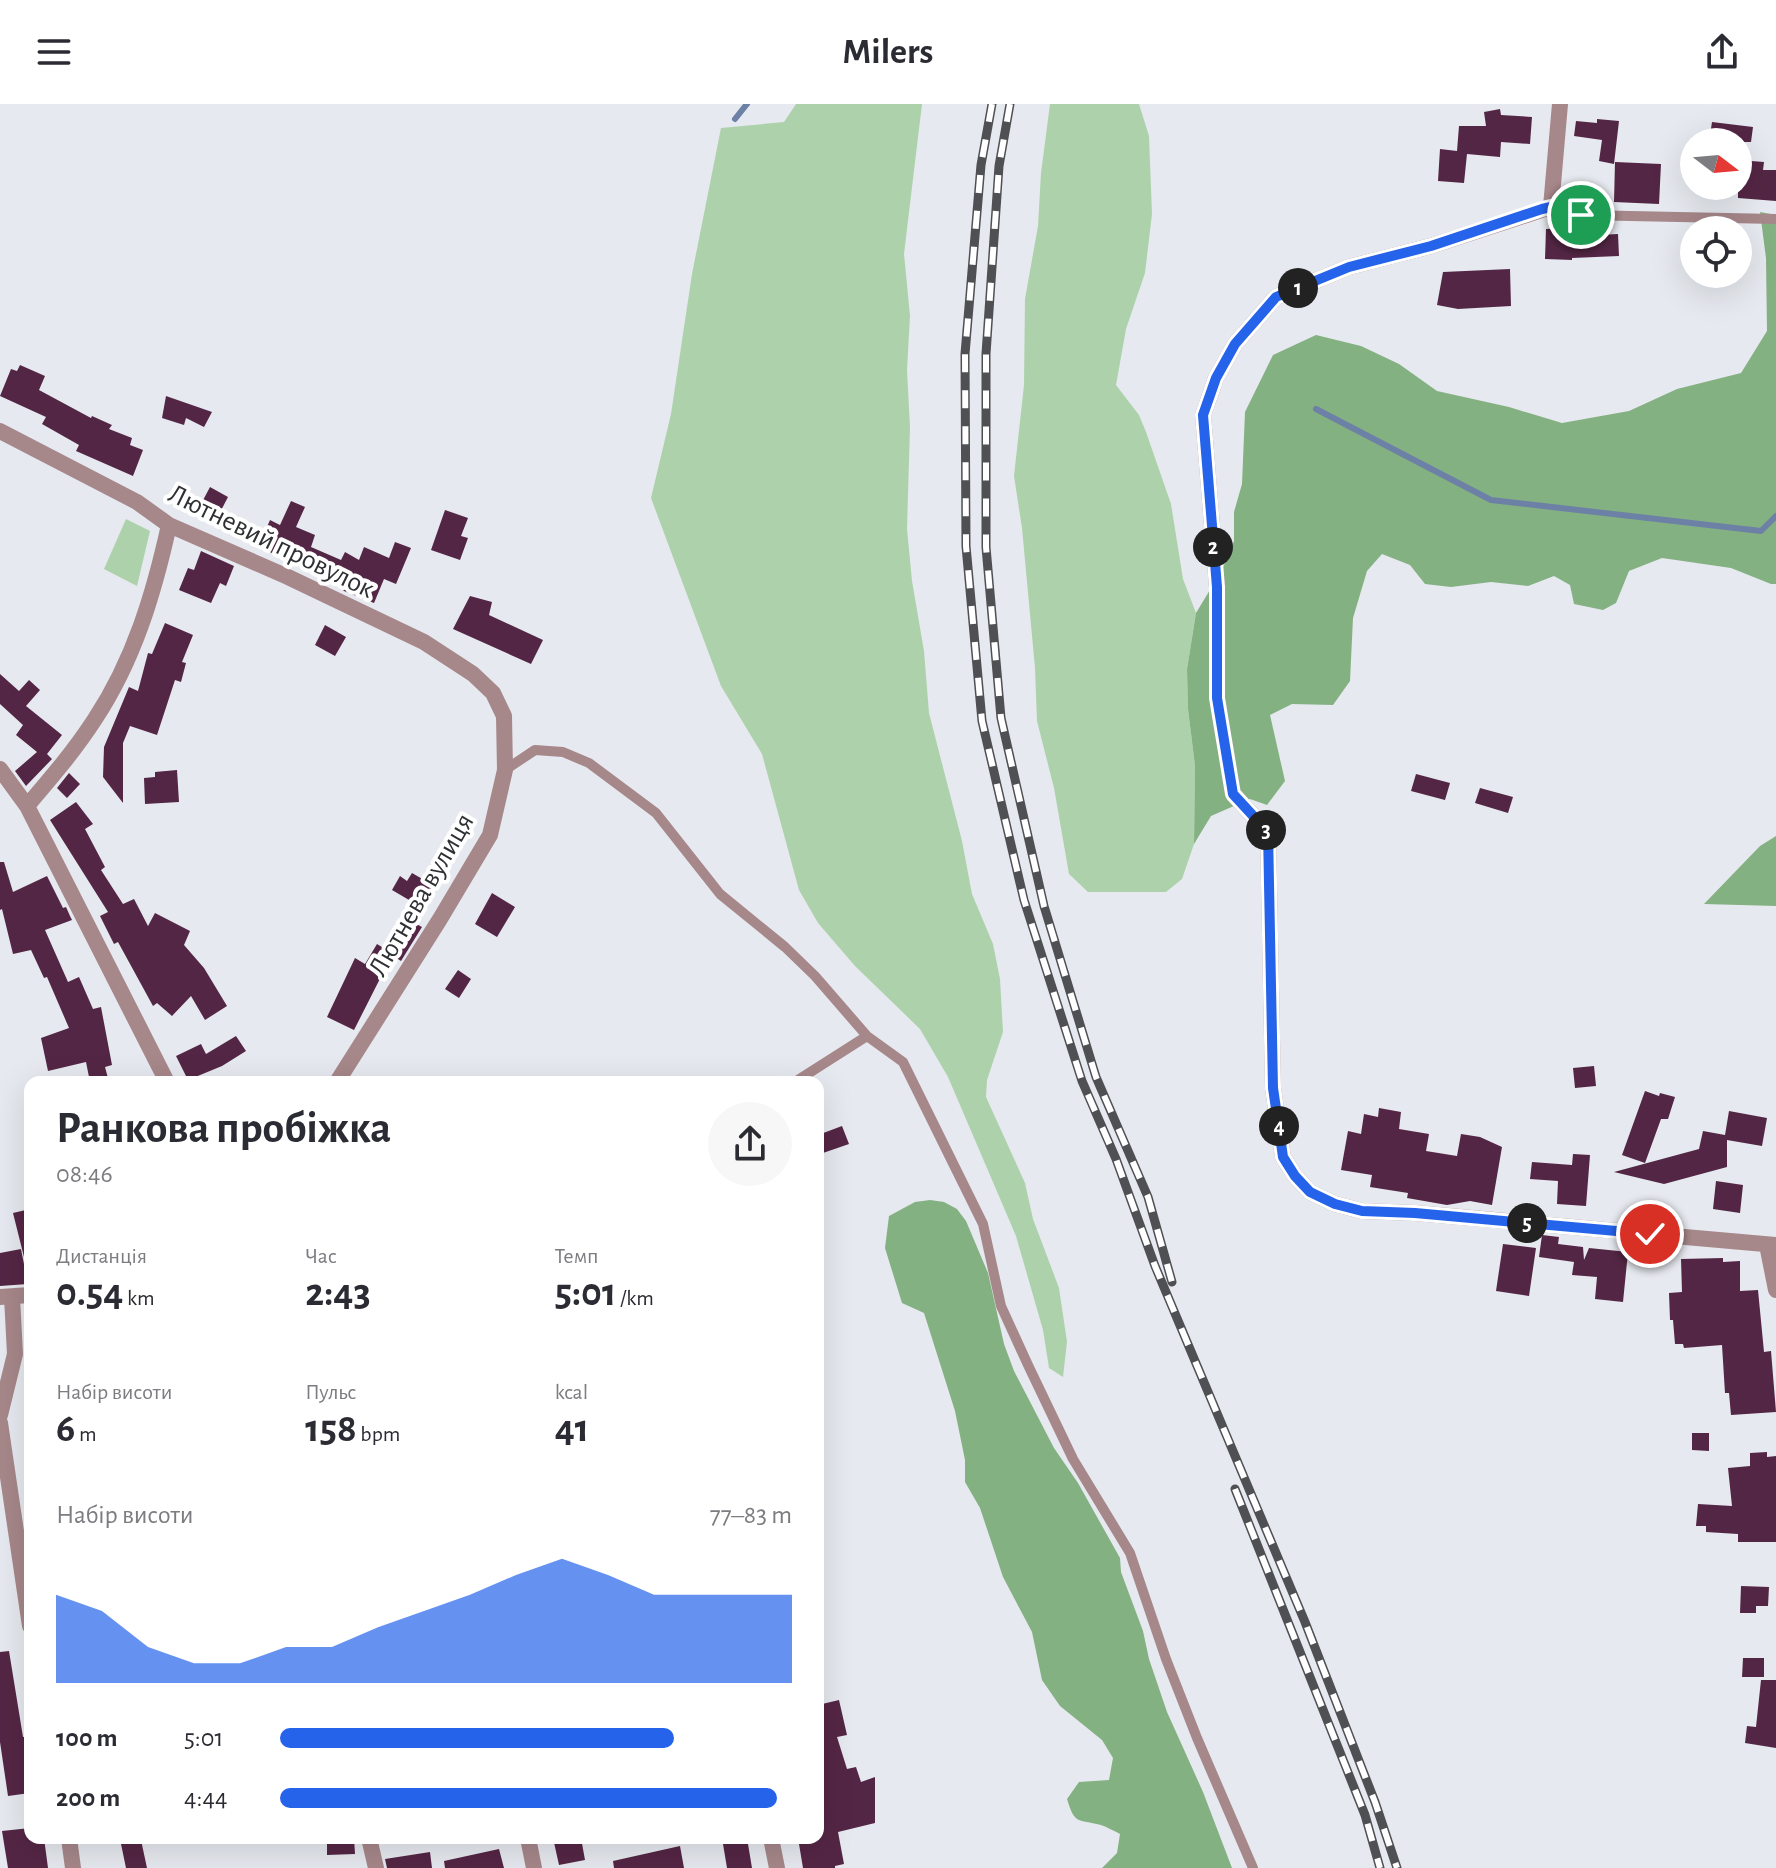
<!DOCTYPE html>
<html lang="uk">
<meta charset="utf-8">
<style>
body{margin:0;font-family:"Alegreya Sans",sans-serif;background:#f7f7f7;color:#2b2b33;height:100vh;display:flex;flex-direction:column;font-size:30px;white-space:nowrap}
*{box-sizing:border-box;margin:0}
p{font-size:26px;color:#7c7c81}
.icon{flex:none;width:44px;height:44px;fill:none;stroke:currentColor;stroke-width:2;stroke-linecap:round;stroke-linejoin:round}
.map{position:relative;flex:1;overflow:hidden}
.details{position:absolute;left:24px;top:972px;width:800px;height:768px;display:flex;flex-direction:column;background:#fff;border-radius:16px;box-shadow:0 8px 32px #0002}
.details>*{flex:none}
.needle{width:52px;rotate:106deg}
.buttons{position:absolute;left:1680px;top:24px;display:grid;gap:16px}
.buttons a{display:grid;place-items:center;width:72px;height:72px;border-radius:50%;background:#fff;box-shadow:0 8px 32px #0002;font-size:40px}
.pin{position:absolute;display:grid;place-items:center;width:68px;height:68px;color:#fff;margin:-34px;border:4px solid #fff;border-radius:50%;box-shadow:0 2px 8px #0007}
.km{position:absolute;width:40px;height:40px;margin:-20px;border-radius:50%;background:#222;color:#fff;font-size:22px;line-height:40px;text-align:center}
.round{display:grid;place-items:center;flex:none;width:84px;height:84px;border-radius:42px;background:#f7f7f7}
.head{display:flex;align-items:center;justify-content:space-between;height:136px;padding:0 32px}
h1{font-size:44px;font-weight:600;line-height:60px}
.figures{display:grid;grid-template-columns:repeat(3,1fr);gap:12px;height:136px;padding:8px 32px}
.figures div{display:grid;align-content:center}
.figures b{font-size:40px;font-weight:600}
.figures small{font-size:22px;font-weight:400}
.figures p{font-size:22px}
.chart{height:224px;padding:16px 32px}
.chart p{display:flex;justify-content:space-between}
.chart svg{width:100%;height:144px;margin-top:8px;fill:#2563eb;opacity:.7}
ul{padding:0 32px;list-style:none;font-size:26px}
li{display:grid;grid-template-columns:128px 96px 1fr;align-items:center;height:60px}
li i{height:20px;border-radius:10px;background:#2563eb}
header{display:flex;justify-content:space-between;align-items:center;height:104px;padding:0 32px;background:#fff;font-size:36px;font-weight:600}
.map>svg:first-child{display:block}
.green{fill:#add2ab}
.forest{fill:#84b182}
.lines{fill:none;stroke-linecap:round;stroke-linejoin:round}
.stream{stroke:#6d81a6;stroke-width:6}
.building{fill:#542645}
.service{stroke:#a6878a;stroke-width:10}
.minor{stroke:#a6878a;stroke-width:16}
.rail-casing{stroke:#4f5054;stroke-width:9}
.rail{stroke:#fff;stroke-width:6;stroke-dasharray:18;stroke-linecap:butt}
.route-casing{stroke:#fff;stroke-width:16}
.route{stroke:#2563eb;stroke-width:10}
.labels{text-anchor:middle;stroke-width:8;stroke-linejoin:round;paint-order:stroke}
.street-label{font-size:28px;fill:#2f3033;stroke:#fff}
</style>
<header><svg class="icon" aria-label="menu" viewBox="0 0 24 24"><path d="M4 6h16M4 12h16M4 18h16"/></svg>Milers<svg class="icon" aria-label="share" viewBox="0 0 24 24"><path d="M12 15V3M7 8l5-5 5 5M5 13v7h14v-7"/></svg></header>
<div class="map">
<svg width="1776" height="1764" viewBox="0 0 1776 1764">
<rect width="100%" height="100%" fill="#e6e9ef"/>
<path class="green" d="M796,0H922L904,150L910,212L907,266L910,323L907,425L912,477L924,547L929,609L962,737L972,790L993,840L1000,875L1003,928L987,976L986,993L1025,1079L1033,1115L1059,1184L1067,1238L1063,1273L1049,1264L1043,1226L1016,1132L948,973L920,925L855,862L818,819L799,786L762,650L721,582L651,394L671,310L692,170L721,24L784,18Z
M1050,0H1139L1149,32L1152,110L1145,169L1126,225L1116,281L1139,311L1146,328L1171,400L1183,475L1196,509L1187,565L1188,605L1195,662L1194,740L1182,775L1166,788H1088L1069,770L1054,684L1037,617L1035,564L1022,424L1014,372L1024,281L1025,195L1038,122L1041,69Z
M126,415L150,427L137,482L104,465Z"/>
<path class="forest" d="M1760,108L1776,111V480H1771L1731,464L1662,454L1629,467L1616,499L1603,506L1574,500L1570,481L1554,472L1528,482L1491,478L1451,483L1425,480L1410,461L1382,450L1367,467L1353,514L1350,577L1333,601L1292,600L1270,611L1285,677L1267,701L1250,695L1211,712L1194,740L1195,662L1188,605L1187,565L1196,509L1222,466L1234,437V408L1242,380L1245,308L1273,251L1316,231L1361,242L1399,260L1437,287L1509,303L1562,319L1629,307L1677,285L1741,269L1767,227L1766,154Z
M1776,732V802L1704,800L1760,742Z
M930,1096L944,1098L957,1105L966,1117L988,1169L1004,1240L1014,1267L1054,1344L1078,1379L1120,1454L1121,1468L1143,1527L1149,1555L1167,1608L1203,1688L1232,1764H1102L1117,1749L1120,1730C1114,1727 1107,1723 1101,1721C1077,1715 1075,1721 1067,1695L1079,1678L1109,1676L1113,1654L1102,1636L1060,1602L1042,1576L1032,1528L1003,1473L980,1404L965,1378V1356L955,1307L924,1209L902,1199L885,1144L889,1112L915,1098Z"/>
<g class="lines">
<path class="stream" d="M735,15L747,0
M1316,305L1491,396L1761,427L1776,412"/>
</g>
<path class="building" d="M1500,5L1501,11L1532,13L1530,40L1501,38L1500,53L1467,50L1464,79L1438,77L1440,45L1457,47L1459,22H1486L1484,8Z
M1597,15L1619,17L1614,60L1599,57L1602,36L1574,32L1576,17L1597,19Z
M1712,18L1753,23L1751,38H1709Z
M1738,56L1764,58L1763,66H1776V97L1738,94Z
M1615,58L1661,60L1659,100L1614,98Z
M1562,124L1563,133L1618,130L1619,152L1572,154V156L1545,155L1546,125Z
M1510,165L1511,202L1458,205L1437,201L1443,168Z
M20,261L45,272L39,286L91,314L92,312L112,321L109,325L132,334L130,341L143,346L133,372L76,347L79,341L42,320L46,313L0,292L11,265L17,267Z
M166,292L212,308L204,323L186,314L184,321L162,314Z
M210,383L228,393L215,418L201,410L205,402L201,400Z
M291,397L305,403L296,423L315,431L311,443L341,456L345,448L359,456L364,443L389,454L395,438L411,444L396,480L384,475L374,499L344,487L328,474L263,445L268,434L263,432L270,416L280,421Z
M445,406L468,414L461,432L468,434L460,456L431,446Z
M201,447L234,462L226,482L220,479L211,499L179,486L188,464L194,466Z
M470,492L492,498L489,511L543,536L531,560L453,525Z
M165,519L193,531L182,558L186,559L181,578L175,576L157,631L130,622L123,639V699L103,673L104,643L129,583L138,587L148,549L152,550Z
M325,521L346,533L335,552L315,541Z
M0,570L19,587L29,576L40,586L26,602L62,631L47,650L52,655L26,682L15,667L37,648L16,631L23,621L0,600Z
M177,666L179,698L145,700L144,674L155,673V668Z
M69,669L80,680L67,694L57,684Z
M1416,670L1450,679L1445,696L1411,687Z
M1480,684L1513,693L1508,709L1475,699Z
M76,698L93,720L85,725L105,763L101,766L123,800L134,795L148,822L155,809L190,827L184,841L204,864L227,902L205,916L191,892L172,912L157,899L153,902L118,838L114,840L100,812L108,808L50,716Z
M0,758H4L13,788L47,772L63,804L66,803L70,812L72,816L45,826L68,878L79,873L93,905L101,903L112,961L105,963L109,978H90L86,958L48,967L41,934L69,924L47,873L44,874L31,846L13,850L2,805L0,806Z
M412,769L433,781L421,803L392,786L400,772L407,777Z
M492,789L515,803L497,833L475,820Z
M409,816L422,823L401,857L392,851L354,926L327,913L355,854L365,860L377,840L390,848Z
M458,866L471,875L459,894L445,885Z
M236,932L246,947L222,962L188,976L176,952L201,940L206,950Z
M1594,962L1596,982L1575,984L1573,964Z
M1645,987L1659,992L1660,989L1675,993L1668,1015H1661L1645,1059L1622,1051Z
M1379,1004L1401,1008L1399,1025L1429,1030L1426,1047L1457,1052L1461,1030L1480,1033L1502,1043L1492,1101L1470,1097L1447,1101L1407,1094L1408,1089L1370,1083L1372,1071L1341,1066L1348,1027L1361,1030L1364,1010L1378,1013Z
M1729,1007L1767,1014L1762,1042L1727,1036V1063L1664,1080L1614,1068L1699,1045L1703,1027L1725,1031Z
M842,1022L849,1040L823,1049L818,1031Z
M1573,1050L1590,1051L1586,1102L1557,1100L1558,1077L1530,1075L1532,1058L1572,1061Z
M1716,1077L1743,1081L1740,1109L1713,1105Z
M30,1105V1152L24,1153L13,1109Z
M1542,1131L1559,1133L1558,1140L1583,1143L1584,1156L1589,1144L1628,1148L1623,1198L1595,1195L1597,1173L1572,1171L1574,1158L1539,1153Z
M1503,1140L1536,1144L1529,1192L1496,1187Z
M21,1145L28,1180L0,1182V1149Z
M1723,1154V1158L1740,1157V1187L1758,1186L1764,1248L1771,1247L1776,1308L1731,1311L1729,1289H1725L1722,1241L1684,1244L1683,1240H1675L1673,1216H1670L1669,1189L1682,1188L1681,1155Z
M1692,1329H1709V1347L1692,1346Z
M1767,1348V1353L1776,1352V1438H1738V1430L1706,1428V1422H1696L1698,1400L1732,1402L1728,1364L1750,1362V1349Z
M1741,1482L1769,1483L1768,1502H1756V1509H1740Z
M9,1547L23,1633L30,1632V1664H27L30,1689L8,1692L0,1638V1548Z
M1743,1554H1764V1573H1742Z
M1761,1576H1776V1644L1745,1639L1747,1622L1756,1623Z
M839,1596L847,1631L837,1633L847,1665L856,1663L861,1678L875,1673V1719L838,1728L844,1760L835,1762V1764H803L798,1734H818V1601Z
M30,1724V1734H44L48,1764H8L2,1727Z
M327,1734H354L355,1750L327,1751Z
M553,1734H581L585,1756L559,1761Z
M722,1734H747L752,1764H727Z
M141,1736L147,1764H126L121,1740Z
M680,1742L684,1764H614L613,1757Z
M499,1745L504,1764H445L444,1757Z
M430,1748L432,1764H387L385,1755Z"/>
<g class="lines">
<path class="service" d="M1551,103L1581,111L1776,115
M505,666L535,646L563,648L589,659L656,709L720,790L785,843L815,872L867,932L903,958L983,1120L1001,1202L1028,1261L1073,1355L1130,1449L1166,1555L1197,1634L1253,1764
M798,976L867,932"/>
<path class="minor" d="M1560,0L1551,103L1431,142L1349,163L1276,193L1235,240L1216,274L1203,311L1217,483V594L1233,690L1268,728L1273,984L1283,1053L1295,1072L1310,1088L1335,1100L1362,1107L1415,1109L1776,1141
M0,327L137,398L169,421L288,473L424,538L473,570L493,589L504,612L505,666L490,731L440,815L337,978
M0,665L27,702L167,978
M27,702C51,674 75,646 95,615C134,556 154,489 169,421
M1767,1141L1776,1186
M0,1193L30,1191
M0,1311L15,1250L12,1193
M0,1319L30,1522
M69,1734L73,1764
M369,1734L376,1764
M528,1734L534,1764
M771,1734L777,1764"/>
<defs>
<path id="rail" d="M992,0L981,61L965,250L966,442L982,617L1024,796L1082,977L1116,1055L1155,1162L1305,1518L1375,1698L1397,1764
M1010,0L999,62L986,250V443L1001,614L1044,802L1096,973L1148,1093L1172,1178
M1235,1385L1365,1711L1380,1764"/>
</defs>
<use href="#rail" class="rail-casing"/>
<use href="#rail" class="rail"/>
</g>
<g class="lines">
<defs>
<path id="route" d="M1581,111L1551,103L1542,105L1431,142L1349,163L1276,193L1235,240L1216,274L1203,311L1217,483V594L1233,690L1268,728L1273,984L1283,1053L1295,1072L1310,1088L1335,1100L1362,1107L1415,1109L1650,1130"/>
</defs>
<use href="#route" class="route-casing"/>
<use href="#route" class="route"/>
</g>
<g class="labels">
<g class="street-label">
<text transform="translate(272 436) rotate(26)" y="10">Лютневий провулок</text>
<text transform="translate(420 790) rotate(-60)" y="10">Лютнева вулиця</text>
</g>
</g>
</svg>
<div class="buttons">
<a><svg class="needle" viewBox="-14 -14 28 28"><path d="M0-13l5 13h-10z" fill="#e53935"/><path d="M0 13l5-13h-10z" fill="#7c7c81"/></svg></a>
<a><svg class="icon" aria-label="locate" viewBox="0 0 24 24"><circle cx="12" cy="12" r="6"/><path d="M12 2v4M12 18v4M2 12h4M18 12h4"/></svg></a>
</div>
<div class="pin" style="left:1581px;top:111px;background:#1e9e55"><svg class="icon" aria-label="arrive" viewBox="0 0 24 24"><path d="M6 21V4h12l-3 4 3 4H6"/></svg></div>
<div class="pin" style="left:1650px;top:1130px;background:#d93025"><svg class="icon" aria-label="check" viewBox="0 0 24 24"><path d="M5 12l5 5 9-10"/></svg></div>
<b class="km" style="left:1298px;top:184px">1</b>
<b class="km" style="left:1213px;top:443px">2</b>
<b class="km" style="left:1266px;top:726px">3</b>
<b class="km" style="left:1279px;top:1022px">4</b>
<b class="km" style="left:1527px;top:1119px">5</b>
<section class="details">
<div class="head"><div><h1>Ранкова пробіжка</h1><p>08:46</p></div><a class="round"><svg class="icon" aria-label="share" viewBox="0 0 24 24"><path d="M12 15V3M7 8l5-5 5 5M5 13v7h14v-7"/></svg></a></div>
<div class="figures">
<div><p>Дистанція</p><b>0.54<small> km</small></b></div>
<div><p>Час</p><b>2:43</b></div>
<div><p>Темп</p><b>5:01<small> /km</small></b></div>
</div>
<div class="figures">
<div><p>Набір висоти</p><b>6<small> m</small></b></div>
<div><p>Пульс</p><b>158<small> bpm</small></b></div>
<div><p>kcal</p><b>41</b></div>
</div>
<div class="chart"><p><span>Набір висоти</span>77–83 m</p>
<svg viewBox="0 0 160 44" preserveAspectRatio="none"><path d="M0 44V17L10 22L20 33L30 38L40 38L50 33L60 33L70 27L80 22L90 17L100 11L110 6L120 11L130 17L140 17L150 17L160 17V44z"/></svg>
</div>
<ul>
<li><b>100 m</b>5:01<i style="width:77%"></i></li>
<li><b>200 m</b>4:44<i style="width:97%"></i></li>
</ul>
</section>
</div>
